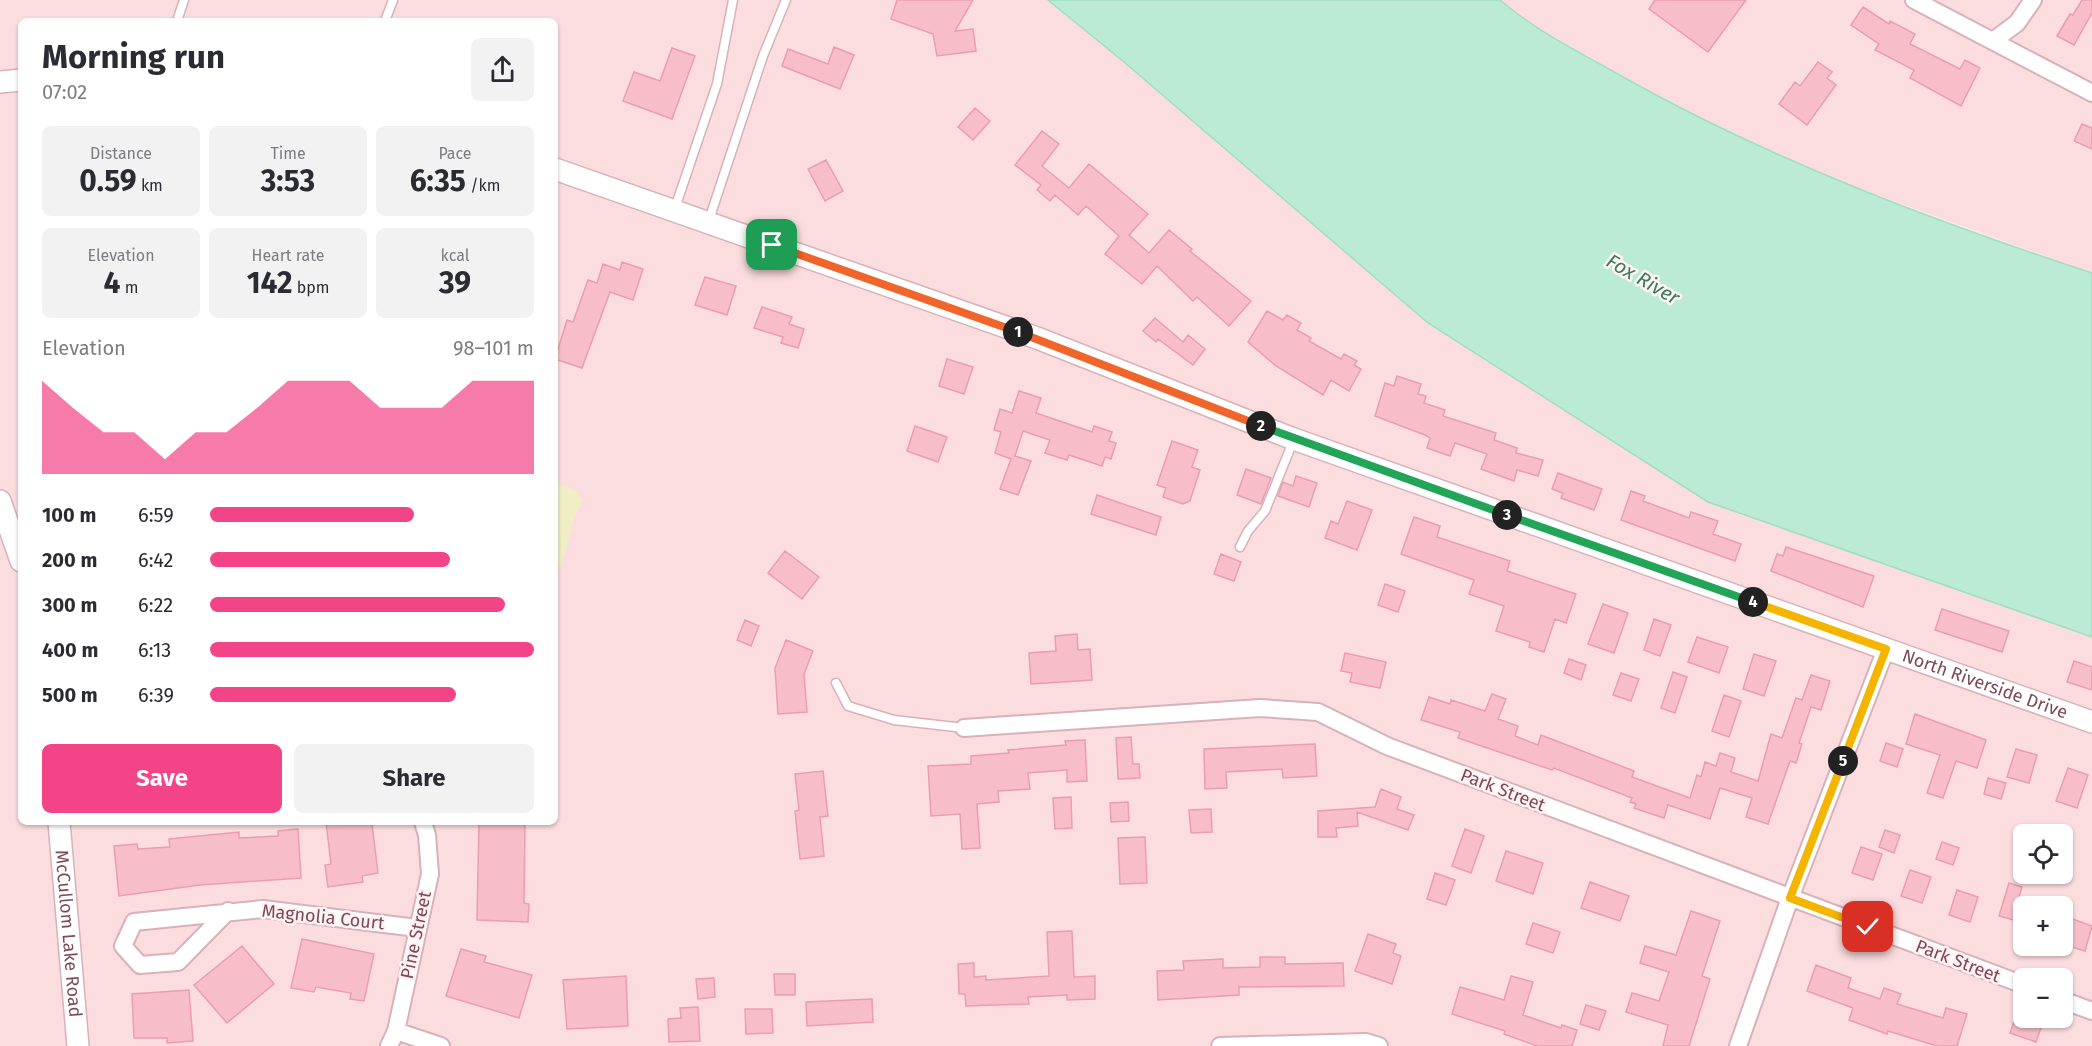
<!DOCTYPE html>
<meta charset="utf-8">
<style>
body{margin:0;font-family:"Fira Sans",sans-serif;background:#f2f2f3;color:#2b2b33;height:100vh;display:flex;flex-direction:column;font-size:22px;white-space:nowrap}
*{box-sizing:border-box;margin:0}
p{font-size:20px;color:#7c7c81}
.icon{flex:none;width:33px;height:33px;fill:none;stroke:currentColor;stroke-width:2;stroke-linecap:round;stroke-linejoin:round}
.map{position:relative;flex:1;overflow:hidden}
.details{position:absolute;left:18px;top:18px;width:540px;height:807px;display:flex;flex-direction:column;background:#fff;border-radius:9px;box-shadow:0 2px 4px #0004}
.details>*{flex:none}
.tools{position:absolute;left:2013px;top:824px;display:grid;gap:12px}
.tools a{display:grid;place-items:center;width:60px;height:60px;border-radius:9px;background:#fff;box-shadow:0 2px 4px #0004;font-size:30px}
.pin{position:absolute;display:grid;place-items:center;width:51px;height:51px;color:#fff;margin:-26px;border-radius:12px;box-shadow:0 3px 9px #0006}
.km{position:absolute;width:30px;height:30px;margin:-15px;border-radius:50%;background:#222;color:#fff;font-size:16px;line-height:30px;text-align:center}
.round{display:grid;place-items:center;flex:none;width:63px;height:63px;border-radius:9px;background:#f2f2f3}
.head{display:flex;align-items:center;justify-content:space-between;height:102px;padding:0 24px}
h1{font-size:33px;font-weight:700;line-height:45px}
.metrics{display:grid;grid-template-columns:repeat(3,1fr);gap:9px;height:102px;padding:6px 24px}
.metrics div{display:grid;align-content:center;border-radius:9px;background:#f2f2f3;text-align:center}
.metrics b{font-size:30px;font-weight:700}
.metrics small{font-size:16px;font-weight:400}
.metrics p{font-size:16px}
.chart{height:168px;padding:12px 24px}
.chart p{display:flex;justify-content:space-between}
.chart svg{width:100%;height:108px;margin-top:6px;fill:#f34488;opacity:.7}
.cta{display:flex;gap:12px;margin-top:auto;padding:12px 24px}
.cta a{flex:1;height:69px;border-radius:9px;background:#f34488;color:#fff;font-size:24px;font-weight:700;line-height:69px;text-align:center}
.cta a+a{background:#f2f2f3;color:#2b2b33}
ul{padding:0 24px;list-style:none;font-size:20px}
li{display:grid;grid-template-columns:96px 72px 1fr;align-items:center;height:45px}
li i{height:15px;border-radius:8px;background:#f34488}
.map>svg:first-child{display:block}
.residential{fill:#fcdddf;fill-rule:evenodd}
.green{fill:#efeec5}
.water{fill:#bbebd5;stroke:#a0dec2;stroke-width:1.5}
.building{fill:#f7beca;stroke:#eb9daf;stroke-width:1.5}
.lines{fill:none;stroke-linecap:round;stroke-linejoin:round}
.service-casing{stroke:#d7b2b8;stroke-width:11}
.minor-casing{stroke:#d7b2b8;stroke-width:20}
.tertiary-casing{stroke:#d7b2b8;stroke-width:24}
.service{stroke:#fff;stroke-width:8}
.minor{stroke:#fff;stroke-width:16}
.tertiary{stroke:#fff;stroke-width:21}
.split-1-casing{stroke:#fff;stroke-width:12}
.split-2-casing{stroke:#fff;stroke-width:12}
.split-3-casing{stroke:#fff;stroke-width:12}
.split-4-casing{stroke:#fff;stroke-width:12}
.split-5-casing{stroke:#fff;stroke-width:12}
.split-6-casing{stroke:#fff;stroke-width:12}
.split-1{stroke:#f0652b;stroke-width:8}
.split-2{stroke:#f0652b;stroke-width:8}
.split-3{stroke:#22a559;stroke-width:8}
.split-4{stroke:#22a559;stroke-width:8}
.split-5{stroke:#f5b400;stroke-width:8}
.split-6{stroke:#f5b400;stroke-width:8}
.labels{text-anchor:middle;stroke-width:5;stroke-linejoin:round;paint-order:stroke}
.street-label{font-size:18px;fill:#7d4956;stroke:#fff2f2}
.water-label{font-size:20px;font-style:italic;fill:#387b5d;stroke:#fff2f2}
</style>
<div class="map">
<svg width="2092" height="1046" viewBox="0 0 2092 1046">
<rect width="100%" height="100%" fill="#feeaea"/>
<path class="residential" d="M0,0H1048L1124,62L1428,323L1708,502L2092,637V1046H0ZM21,21H555V822H21ZM2024,834H2062V873H2024ZM2024,906H2062V945H2024ZM2024,978H2062V1017H2024Z
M1500,0H2092V273L1800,167L1682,111L1528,24Z"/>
<path class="green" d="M555,482L576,491L583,500L575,516L561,567L555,560Z"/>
<path class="water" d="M1048,0H1500C1537,32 1581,53 1623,77C1771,160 1931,220 2092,273V637L1708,502L1428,323L1124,62Z"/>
<path class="building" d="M897,0H973L955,31L973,29L976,51L937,56L933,34L891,19Z
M1655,0H1746L1708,52L1649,9Z
M2082,0H2092V13L2074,45L2057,36L2070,14L2073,15Z
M1863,7L1889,24L1890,21L1915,34L1910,44L1960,69L1965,60L1980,68L1961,106L1910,78L1914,70L1875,50L1879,44L1851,25Z
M834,47L854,55L840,89L782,66L788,49L828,64Z
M672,48L695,56L672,119L623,101L634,72L660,81Z
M1818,62L1832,72L1827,78L1836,85L1807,125L1779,104L1795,82L1800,86Z
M975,108L990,121L973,140L958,127Z
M2082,124L2092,128V149L2074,141Z
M1042,131L1059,144L1042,166L1069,188L1089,164L1148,214L1129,235L1149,253L1169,230L1192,249L1190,251L1251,301L1229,326L1197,297L1193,301L1157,266L1142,284L1105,254L1119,236L1086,206L1078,215L1055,195L1050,201L1037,190L1041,185L1015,165Z
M826,160L843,191L825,201L808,169Z
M622,262L643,269L633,300L610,292L582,368L555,359L567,320L573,322L588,280L597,283L603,264L620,270Z
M705,277L736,286L727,315L695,305Z
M762,307L792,317L789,324L804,329L798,348L781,343L783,337L754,328Z
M1267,311L1283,320L1287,315L1301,323L1297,330L1311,338L1309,341L1341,359L1344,354L1357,361L1354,365L1361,369L1349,391L1331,380L1323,395L1276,366L1248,342Z
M1155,318L1183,342L1188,335L1205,349L1193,365L1158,339L1156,342L1143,331Z
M947,359L973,367L964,394L939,386Z
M1397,376L1421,384L1418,394L1426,396L1424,403L1445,410L1443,416L1496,433L1494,440L1517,448L1516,453L1543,460L1538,476L1517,470L1514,481L1481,469L1487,454L1455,443L1450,456L1427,448L1430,438L1425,435L1375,416L1385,383L1394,386Z
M1019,391L1041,398L1036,413L1092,432L1094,426L1112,432L1109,441L1116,443L1111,459L1105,457L1102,466L1069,455L1067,460L1045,453L1050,440L1023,431L1015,456L1031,461L1018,495L1000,489L1011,459L995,453L1001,432L994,430L1000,409L1012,413Z
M915,426L947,437L938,462L907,451Z
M1172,441L1198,450L1192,467L1200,470L1190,501L1183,504L1163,497L1166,488L1157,485Z
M1246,469L1271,478L1261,504L1237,495Z
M1558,473L1602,489L1594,510L1561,498L1563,493L1552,489Z
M1296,476L1317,483L1309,507L1278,496L1283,482L1293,486Z
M1631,491L1645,496L1643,501L1689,518L1691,512L1718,521L1713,534L1741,544L1735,561L1621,520Z
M1097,495L1161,517L1156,535L1091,514Z
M1347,501L1372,510L1357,550L1325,538L1331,521L1338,524Z
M1414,517L1440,526L1437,537L1510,561L1507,571L1576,594L1566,623L1555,619L1544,652L1529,647L1530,642L1496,631L1504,606L1469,594L1474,580L1401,554Z
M1786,547L1874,576L1863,607L1771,571L1777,554L1783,556Z
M785,551L819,577L802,599L768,573Z
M1221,554L1241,562L1234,581L1214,574Z
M1385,584L1405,591L1398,612L1378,605Z
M1603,604L1628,613L1614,653L1588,644Z
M1942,609L2009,631L2002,652L1935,630Z
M1654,619L1671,625L1660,656L1644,650Z
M745,620L759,626L751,646L737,640Z
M1077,634L1078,650L1090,649L1092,680L1031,684L1029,653L1056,651L1055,636Z
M1697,637L1728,647L1719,673L1688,662Z
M786,640L813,651L804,674L807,712L778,714L775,668Z
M1345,653L1386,662L1380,688L1350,682L1352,673L1341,671Z
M1754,654L1776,661L1764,696L1743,689Z
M1569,659L1586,665L1581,680L1564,673Z
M2074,661L2092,667V690L2067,682Z
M1673,672L1687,677L1675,713L1661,708Z
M1621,673L1639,679L1631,701L1613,695Z
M1811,675L1830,681L1821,710L1811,707L1799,743L1802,744L1796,763L1790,761L1768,824L1746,817L1752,798L1720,788L1710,819L1668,805L1664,818L1634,808L1636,804L1630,802L1632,798L1554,768L1552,770L1458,738L1460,732L1421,720L1429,697L1450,704L1451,700L1485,711L1492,694L1506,699L1498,719L1518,726L1515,736L1538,745L1541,735L1634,771L1632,777L1690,798L1697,775L1701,777L1705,762L1716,766L1720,753L1735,758L1731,772L1758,781L1771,734L1782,738L1796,698L1802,700Z
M1724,695L1741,701L1729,737L1712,731Z
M1915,714L1986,740L1977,768L1956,761L1943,798L1927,793L1940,755L1906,744Z
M1131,737L1133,764H1139L1140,778L1118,779L1116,738Z
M1085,740L1087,781L1067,782V770L1028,773L1030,789L998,791L999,802L977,804L980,848L962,849L960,814L931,816L928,766L971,764V756L1009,753L1008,750L1066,745L1065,741Z
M1886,743L1903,749L1897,767L1880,761Z
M1315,744L1317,776L1283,778L1282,769L1226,772L1227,788L1205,789L1204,749Z
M2016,749L2037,755L2029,783L2007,777Z
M2068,768L2088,775L2077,808L2056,801Z
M823,771L828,816L820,817L824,856L800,859L795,811L799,810L795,774Z
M1988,778L2006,783L2001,799L1984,794Z
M1381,789L1401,797L1397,809L1414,815L1408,830L1357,812L1358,826L1336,828L1337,837H1318V811L1375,807Z
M1071,797L1072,828L1055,829L1053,798Z
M1128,802L1129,821L1111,822L1110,803Z
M1211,809L1212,832L1191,833L1189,810Z
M326,822L372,824L378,873L362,876L363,882L328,887L325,865L331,864Z
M479,822H525L524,903L529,904L528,922L477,920Z
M298,829L301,878L200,885L119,896L114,846L137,844L138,849L170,847L169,839L239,832V838L278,836V831Z
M1465,829L1484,836L1471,873L1452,866Z
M1885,830L1900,835L1894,853L1879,847Z
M1145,837L1147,883L1120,884L1118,838Z
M1942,842L1959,848L1953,865L1936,859Z
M1861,847L1882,854L1873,880L1852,873Z
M1506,851L1543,863L1533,894L1496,881Z
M1910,870L1931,877L1922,903L1901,896Z
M1435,873L1455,880L1446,905L1427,899Z
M1590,882L1629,896L1620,921L1581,908Z
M2009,883L2022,887L2018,901L2024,903V923L1999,916Z
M1957,890L1978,897L1970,922L1949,915Z
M1691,911L1720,921L1702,976L1710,979L1689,1046H1663L1668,1025L1626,1012L1632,993L1659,1001L1669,972L1640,963L1645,946L1676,955Z
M2062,915L2092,926L2085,951L2062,944Z
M1533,923L1560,932L1553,953L1526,944Z
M1072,931L1074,977L1095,976V999L1067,1000V995L1028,997L1029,1004L966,1006L965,994H959L958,964L974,963V977L986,976V980L1049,976L1047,932Z
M1368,934L1396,944L1393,953L1401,956L1392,984L1355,971Z
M302,939L374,954L364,1001L350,999L351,993L316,987L314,992L291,988Z
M242,946L274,984L227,1023L194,985Z
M461,949L486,956L484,962L532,975L519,1018L446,996Z
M1260,957H1285V964L1343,963L1344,986L1239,987V995L1158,1000L1157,971L1184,970L1183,961L1223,959V968L1260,967Z
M1816,965L1851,978L1848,988L1880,999L1884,988L1901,994L1897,1004L1943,1018L1946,1008L1967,1014L1957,1046H1937L1888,1031L1887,1034L1849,1020L1853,1008L1807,991Z
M774,974H795V995H775Z
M626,976L628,1026L567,1029L563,980Z
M1511,976L1533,982L1523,1015L1561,1028L1562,1025L1577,1030L1572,1046H1537L1504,1034L1505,1031L1452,1014L1460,987L1504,1000Z
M714,978L715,997L698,999L696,979Z
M189,990L193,1041L167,1043V1038H134L132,994Z
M872,999L873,1022L807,1026L806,1002Z
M1586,1005L1606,1011L1599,1030L1580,1024Z
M698,1007L700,1041L669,1042L668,1019L681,1018L680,1008Z
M745,1009H772L773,1033L746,1034Z
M2017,1013L2043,1022L2036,1042L2010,1033Z"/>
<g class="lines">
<defs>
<path id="service" d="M177,21L184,0
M385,21L393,0
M674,211L717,84L733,0
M708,223L763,56L786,0
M1240,547L1248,531L1265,511L1294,439
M836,683L848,706L894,720L964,728"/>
<path id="minor" d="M1914,0L2092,93
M1993,41L2017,23L2033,0
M964,728L1260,708L1318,712L1387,746L2024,985
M228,911L178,962L140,965L123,946L134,922L263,909L417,928
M2062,1000L2092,1011
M396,1031L441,1046
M389,1046L396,1031L430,874L427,835L423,822
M1220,1046L1366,1042L1379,1046
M1738,1046L1790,898L1886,649"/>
<g id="tertiary">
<path d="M0,82L21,80"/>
<path id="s1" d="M555,169L1037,338L1291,438L2092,722"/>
<path d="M0,501L21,561"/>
<path id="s2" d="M59,822L78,1046"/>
</g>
</defs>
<use href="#service" class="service-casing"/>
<use href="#minor" class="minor-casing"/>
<use href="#tertiary" class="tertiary-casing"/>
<use href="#service" class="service"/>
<use href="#minor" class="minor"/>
<use href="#tertiary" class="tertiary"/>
</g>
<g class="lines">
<defs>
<path id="split-1" d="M772,245L1018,332"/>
<path id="split-2" d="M1018,332L1261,426"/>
<path id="split-3" d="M1261,426L1507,515"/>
<path id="split-4" d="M1507,515L1753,602"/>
<path id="split-5" d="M1753,602L1886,649L1843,761"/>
<path id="split-6" d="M1843,761L1790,898L1868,927"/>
</defs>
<use href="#split-1" class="split-1-casing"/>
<use href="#split-2" class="split-2-casing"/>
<use href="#split-3" class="split-3-casing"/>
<use href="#split-4" class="split-4-casing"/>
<use href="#split-5" class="split-5-casing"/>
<use href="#split-6" class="split-6-casing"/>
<use href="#split-1" class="split-1"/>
<use href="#split-2" class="split-2"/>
<use href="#split-3" class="split-3"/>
<use href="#split-4" class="split-4"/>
<use href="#split-5" class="split-5"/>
<use href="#split-6" class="split-6"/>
</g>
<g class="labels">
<g class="street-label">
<text dy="6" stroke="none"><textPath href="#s1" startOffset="1520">North Riverside Drive</textPath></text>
<text transform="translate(1503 790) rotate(21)" y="6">Park Street</text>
<text transform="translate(323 917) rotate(6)" y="6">Magnolia Court</text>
<text dy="6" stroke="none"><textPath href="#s2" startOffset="112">McCullom Lake Road</textPath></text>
<text transform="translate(416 935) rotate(-78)" y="6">Pine Street</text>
<text transform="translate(1958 961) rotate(21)" y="6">Park Street</text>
</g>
<g class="water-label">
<text transform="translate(1643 279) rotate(30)" y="7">Fox River</text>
</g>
</g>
</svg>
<div class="tools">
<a><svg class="icon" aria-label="locate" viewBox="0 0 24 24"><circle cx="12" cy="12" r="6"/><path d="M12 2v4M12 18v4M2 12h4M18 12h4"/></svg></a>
<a>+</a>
<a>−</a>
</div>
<div class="pin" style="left:772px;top:245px;background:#1e9e55"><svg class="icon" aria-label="arrive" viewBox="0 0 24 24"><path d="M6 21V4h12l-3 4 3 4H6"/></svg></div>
<div class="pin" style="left:1868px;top:927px;background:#d93025"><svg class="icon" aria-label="check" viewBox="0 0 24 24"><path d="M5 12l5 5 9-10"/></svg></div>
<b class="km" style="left:1018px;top:332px">1</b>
<b class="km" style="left:1261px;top:426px">2</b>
<b class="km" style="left:1507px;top:515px">3</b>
<b class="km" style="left:1753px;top:602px">4</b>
<b class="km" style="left:1843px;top:761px">5</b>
<section class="details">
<div class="head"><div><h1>Morning run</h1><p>07:02</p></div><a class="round"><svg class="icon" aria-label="share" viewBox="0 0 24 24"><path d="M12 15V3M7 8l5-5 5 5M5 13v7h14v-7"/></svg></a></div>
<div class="metrics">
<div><p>Distance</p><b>0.59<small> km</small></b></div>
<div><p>Time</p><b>3:53</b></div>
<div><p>Pace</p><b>6:35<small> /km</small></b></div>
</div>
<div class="metrics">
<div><p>Elevation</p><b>4<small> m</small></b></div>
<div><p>Heart rate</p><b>142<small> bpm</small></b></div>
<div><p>kcal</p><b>39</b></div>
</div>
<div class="chart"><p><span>Elevation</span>98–101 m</p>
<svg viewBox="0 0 160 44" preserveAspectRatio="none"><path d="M0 44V6L10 17L20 27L30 27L40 38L50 27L60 27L70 17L80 6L90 6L100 6L110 17L120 17L130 17L140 6L150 6L160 6V44z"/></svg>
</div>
<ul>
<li><b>100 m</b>6:59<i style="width:63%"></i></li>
<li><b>200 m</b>6:42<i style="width:74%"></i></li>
<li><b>300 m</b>6:22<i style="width:91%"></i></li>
<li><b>400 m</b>6:13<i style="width:100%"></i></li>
<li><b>500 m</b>6:39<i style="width:76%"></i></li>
</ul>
<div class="cta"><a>Save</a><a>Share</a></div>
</section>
</div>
